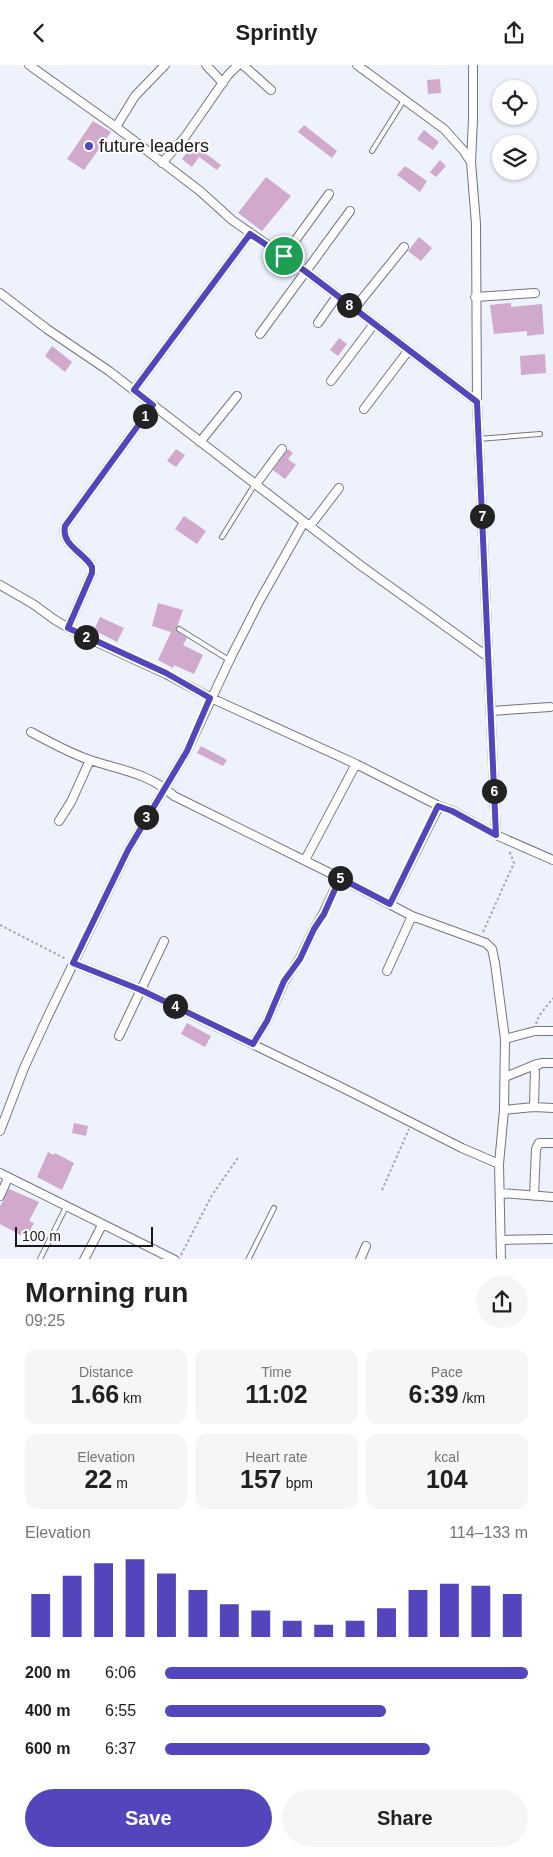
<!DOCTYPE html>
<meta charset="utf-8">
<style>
body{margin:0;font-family:Helvetica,sans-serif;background:#f6f6f6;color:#202124;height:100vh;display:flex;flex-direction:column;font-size:19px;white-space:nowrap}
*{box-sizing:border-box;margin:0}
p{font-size:16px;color:#757577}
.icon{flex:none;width:28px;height:28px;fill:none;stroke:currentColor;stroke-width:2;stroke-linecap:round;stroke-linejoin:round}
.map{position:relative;height:1194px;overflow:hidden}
.drawer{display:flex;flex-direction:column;background:#fff;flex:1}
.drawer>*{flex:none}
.tools{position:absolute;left:492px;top:15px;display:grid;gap:10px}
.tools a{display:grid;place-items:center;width:45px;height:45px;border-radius:50%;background:#fff;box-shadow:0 1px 4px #0004;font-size:25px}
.scale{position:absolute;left:15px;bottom:12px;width:138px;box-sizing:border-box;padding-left:5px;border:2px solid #16171b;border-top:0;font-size:14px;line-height:18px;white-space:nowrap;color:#16171b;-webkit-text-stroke:4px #fff;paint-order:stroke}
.pin{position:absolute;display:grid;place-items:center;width:42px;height:42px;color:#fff;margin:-21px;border:2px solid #fff;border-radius:50%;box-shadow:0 1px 5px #0007}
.km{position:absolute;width:25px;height:25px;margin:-12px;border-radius:50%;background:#222;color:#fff;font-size:14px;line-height:25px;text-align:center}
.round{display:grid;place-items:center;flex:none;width:52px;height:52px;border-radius:26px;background:#f6f6f6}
.overview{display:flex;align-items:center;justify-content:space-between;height:85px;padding:0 25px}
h1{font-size:28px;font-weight:600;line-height:38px}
.metrics{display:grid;grid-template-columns:repeat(3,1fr);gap:8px;height:85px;padding:5px 25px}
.metrics div{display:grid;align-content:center;border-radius:12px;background:#f6f6f6;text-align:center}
.metrics b{font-size:25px;font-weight:600}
.metrics small{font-size:14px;font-weight:400}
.metrics p{font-size:14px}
.chart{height:140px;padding:10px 25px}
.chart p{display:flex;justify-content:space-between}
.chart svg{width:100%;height:90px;margin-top:5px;stroke:#5345bc;stroke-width:6}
.action{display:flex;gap:10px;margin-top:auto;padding:10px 25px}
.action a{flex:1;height:58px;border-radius:30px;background:#5345bc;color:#fff;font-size:20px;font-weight:600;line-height:58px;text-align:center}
.action a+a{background:#f6f6f6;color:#202124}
ul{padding:0 25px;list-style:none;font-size:16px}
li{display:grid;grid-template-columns:80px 60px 1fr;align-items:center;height:38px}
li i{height:12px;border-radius:6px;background:#5345bc}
header{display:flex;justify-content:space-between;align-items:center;height:65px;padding:0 25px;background:#fff;font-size:22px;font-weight:600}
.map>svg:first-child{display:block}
.building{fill:#d0a9cc}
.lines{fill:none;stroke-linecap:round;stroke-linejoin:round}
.lane-casing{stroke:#71757e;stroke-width:6}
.street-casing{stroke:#71757e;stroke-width:10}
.path{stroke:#a3a6ae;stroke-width:2;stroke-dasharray:2.5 2.5;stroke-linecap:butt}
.lane{stroke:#fff;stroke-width:4}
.street{stroke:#fff;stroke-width:8}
.route-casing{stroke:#fff;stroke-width:10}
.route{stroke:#5345bc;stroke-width:6}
.poi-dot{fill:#5345bc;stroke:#fff;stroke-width:2}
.labels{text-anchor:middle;stroke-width:4;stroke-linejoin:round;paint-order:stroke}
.poi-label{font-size:18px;fill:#16171b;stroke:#fff;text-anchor:start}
</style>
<header><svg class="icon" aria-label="back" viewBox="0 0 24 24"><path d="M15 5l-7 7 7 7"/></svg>Sprintly<svg class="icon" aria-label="share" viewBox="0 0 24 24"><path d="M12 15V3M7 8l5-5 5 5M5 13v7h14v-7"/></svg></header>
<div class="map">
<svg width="553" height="1195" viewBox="0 0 553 1195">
<rect width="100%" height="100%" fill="#edf2fc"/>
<path class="building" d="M440,14L441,28L428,29L427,15Z
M93,56L111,67L84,105L67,94Z
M304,60L337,86L332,93L298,67Z
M424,65L439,77L433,85L417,74Z
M193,79L221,100L217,105L199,92L192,102L182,94Z
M440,95L446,101L436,112L430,107Z
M405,101L427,116L420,127L397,110Z
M266,112L291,131L262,166L238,148Z
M419,172L432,183L421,196L408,186Z
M511,238V242L542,239L544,269L527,271V266L494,269L490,240Z
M339,273L347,279L338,291L330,285Z
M52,281L72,297L65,307L45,291Z
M545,289L546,308L521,310L520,291Z
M176,384L185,390L176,402L167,396Z
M288,384L293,388L288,394L296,400L285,414L273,405Z
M184,451L206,466L197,479L175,464Z
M158,538L183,545L176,565L187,573L183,580L203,590L194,609L174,600L173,603L158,595L171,567L152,561Z
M100,552L124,563L117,577L94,565Z
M201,681L227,695L223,701L197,688Z
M187,958L211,971L205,982L181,969Z
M74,1058L88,1061L86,1071L72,1068Z
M48,1087L54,1090L55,1088L74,1098L62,1125L37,1112Z
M9,1124L39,1137L29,1156L34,1158L26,1173L0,1159V1141Z"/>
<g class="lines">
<defs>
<path id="lane" d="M372,86L404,35
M478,374L540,369
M222,472L255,419
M179,564L229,595
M40,1194L66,1142
M248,1195L274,1143"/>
<path id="street" d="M29,0L116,62L200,126L232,155L305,206L477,337
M206,0L223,18
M243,0L271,25
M357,0L444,64L463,85L471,97L476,159L477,337L496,770
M116,62L135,31L165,0
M471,97L473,54V0
M162,98L185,72L228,10L238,0
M284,191L329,129
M0,228L47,264L109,306L360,500L488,592
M475,232L535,228
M354,244L404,182
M318,258L337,231
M260,269L350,146
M331,316L374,259
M134,325L250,169
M364,344L408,286
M200,377L237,331
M256,419L282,384
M310,461L339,423
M0,520L33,539L55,555L79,569L166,609L211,633L356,699L439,741
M68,563L92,508V502C84,487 61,481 65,461L153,340
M491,646L550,642
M31,667C50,677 69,688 90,695C120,705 149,708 174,731L340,813L323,849L314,864L300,893L284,917L267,956L253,979
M59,756L71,737L90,695
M305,795L356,699
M340,813L412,851L486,878L492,884L495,898L505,974L504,1045L499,1099L501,1195
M390,839L439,741L453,746L496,770L553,795
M73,898L141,925L345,1024L462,1083L499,1099
M387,906L412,851
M119,971L164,876
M505,974L535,966H553
M505,1012L537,999
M534,1042L535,1002L541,998H553
M504,1045L534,1042L553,1043
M0,1066L24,1003L47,953L128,785L187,686L232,590L260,535L304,457
M0,1108L175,1195
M500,1128L553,1132
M0,1131L8,1113
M534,1131L536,1084L539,1078H553
M501,1175L551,1174
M84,1195L102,1160
M360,1195L366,1181"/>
</defs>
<use href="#lane" class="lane-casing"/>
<use href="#street" class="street-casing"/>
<path class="path" d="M0,860L66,894
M483,867L514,798L509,785
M536,959L539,951L553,933
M382,1125L409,1064
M181,1190L212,1130L238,1093"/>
<use href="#lane" class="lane"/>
<use href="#street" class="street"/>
</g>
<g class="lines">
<defs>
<path id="route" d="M250,169L305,206L477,337L496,770L452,746L438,741L390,839L340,813L324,849L314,864L300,894L284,916L267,956L253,979L141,925L73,898L128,785L187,686L210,633L166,608L68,563L92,508V502C84,487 61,481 65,461L153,340L134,325Z"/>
</defs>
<use href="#route" class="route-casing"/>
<use href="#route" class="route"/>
</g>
<circle class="poi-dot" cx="89" cy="81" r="5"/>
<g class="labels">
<g class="poi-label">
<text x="99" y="87">future leaders</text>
</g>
</g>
</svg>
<div class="tools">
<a><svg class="icon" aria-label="locate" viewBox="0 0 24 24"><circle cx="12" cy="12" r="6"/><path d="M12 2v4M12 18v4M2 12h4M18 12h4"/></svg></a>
<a><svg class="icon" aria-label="layers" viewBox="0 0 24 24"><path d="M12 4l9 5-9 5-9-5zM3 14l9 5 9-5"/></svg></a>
</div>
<div class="scale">100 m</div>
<div class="pin" style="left:284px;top:191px;background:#1e9e55"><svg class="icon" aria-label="arrive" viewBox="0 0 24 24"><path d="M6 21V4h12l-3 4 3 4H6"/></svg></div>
<b class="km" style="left:145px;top:351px">1</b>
<b class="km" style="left:86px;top:572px">2</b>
<b class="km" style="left:146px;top:752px">3</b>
<b class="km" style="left:175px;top:941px">4</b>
<b class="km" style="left:340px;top:813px">5</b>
<b class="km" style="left:494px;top:726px">6</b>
<b class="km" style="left:482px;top:451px">7</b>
<b class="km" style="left:349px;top:240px">8</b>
</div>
<section class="drawer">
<div class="overview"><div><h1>Morning run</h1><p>09:25</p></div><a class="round"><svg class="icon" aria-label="share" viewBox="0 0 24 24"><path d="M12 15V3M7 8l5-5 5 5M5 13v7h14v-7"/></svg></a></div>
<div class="metrics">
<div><p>Distance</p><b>1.66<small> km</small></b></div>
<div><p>Time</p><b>11:02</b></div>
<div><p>Pace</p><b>6:39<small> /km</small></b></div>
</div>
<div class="metrics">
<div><p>Elevation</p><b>22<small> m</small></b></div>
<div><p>Heart rate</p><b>157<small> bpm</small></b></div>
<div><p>kcal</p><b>104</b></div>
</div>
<div class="chart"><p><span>Elevation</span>114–133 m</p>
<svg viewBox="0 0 160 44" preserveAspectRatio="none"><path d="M5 44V23M15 44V14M25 44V8M35 44V6M45 44V13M55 44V21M65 44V28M75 44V31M85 44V36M95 44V38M105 44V36M115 44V30M125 44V21M135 44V18M145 44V19M155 44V23"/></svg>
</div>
<ul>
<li><b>200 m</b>6:06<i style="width:100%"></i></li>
<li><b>400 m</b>6:55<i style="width:61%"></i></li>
<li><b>600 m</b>6:37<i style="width:73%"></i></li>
</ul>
<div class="action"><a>Save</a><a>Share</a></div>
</section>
